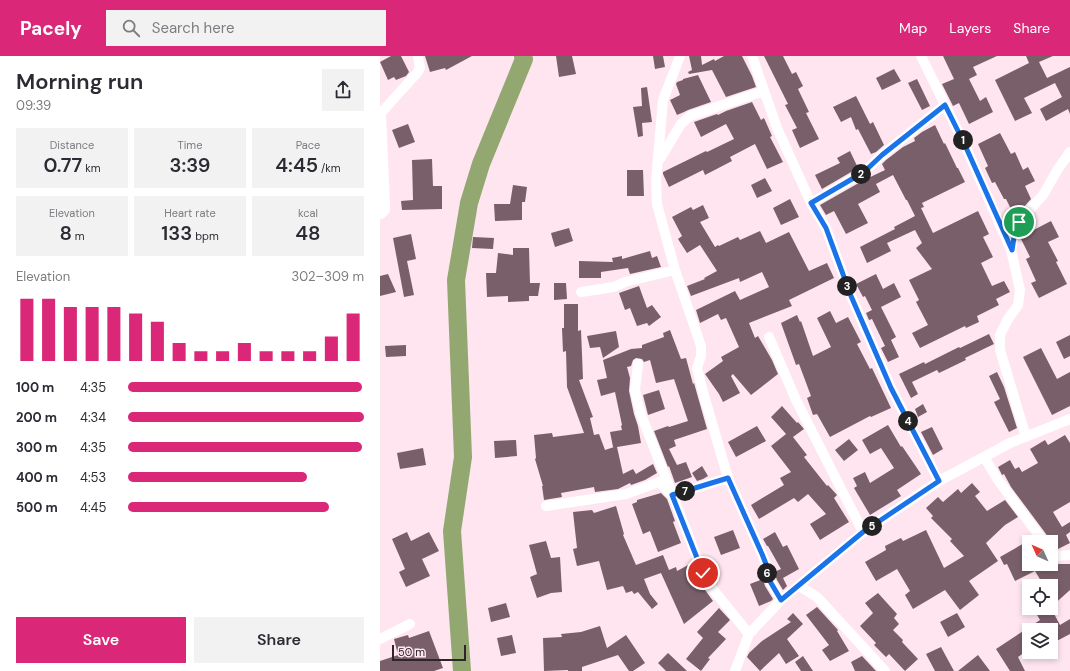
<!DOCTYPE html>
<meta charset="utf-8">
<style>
body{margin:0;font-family:"DM Sans",sans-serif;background:#f2f2f3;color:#2b2b33;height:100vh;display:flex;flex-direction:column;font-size:15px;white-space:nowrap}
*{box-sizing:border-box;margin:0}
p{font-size:13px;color:#7c7c81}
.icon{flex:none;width:22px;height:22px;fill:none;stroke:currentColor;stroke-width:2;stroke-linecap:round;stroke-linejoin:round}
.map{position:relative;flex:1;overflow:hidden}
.panel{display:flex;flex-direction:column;background:#fff;width:380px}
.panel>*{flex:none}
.needle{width:26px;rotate:315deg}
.tools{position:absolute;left:642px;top:479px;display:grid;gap:8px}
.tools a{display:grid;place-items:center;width:36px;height:36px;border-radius:0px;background:#fff;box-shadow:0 2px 6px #0003;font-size:20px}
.scale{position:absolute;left:12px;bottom:10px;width:74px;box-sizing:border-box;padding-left:4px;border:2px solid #2f2429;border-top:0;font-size:11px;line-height:14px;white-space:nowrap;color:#2f2429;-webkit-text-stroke:3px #fee5f0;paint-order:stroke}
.pin{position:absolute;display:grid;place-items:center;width:34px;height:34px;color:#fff;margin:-17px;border:2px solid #fff;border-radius:50%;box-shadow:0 1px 4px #0007}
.km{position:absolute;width:20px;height:20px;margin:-10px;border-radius:50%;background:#222;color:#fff;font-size:11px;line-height:20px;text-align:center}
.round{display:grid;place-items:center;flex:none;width:42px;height:42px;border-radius:0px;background:#f2f2f3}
.headline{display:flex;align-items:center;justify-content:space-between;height:68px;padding:0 16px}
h1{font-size:22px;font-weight:600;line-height:30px}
.figures{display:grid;grid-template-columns:repeat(3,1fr);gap:6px;height:68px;padding:4px 16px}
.figures div{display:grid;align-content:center;border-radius:0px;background:#f2f2f3;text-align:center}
.figures b{font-size:20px;font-weight:600}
.figures small{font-size:11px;font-weight:400}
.figures p{font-size:11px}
.chart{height:112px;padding:8px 16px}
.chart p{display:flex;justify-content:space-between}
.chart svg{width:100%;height:72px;margin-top:4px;stroke:#db2777;stroke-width:6}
.button{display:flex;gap:8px;margin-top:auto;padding:8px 16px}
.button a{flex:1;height:46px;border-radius:0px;background:#db2777;color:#fff;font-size:16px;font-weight:600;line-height:46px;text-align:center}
.button a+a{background:#f2f2f3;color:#2b2b33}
ul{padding:0 16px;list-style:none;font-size:13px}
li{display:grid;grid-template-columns:64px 48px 1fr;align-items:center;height:30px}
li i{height:10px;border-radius:5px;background:#db2777}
header{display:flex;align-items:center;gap:24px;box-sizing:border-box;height:56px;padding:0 20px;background:#db2777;color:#fff}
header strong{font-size:19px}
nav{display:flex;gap:22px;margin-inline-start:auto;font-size:14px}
.search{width:280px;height:36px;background:#f2f2f3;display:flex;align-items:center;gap:10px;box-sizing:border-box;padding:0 14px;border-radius:0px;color:#7c7c81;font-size:15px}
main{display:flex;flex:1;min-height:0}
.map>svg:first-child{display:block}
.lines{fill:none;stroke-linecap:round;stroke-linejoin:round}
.river{stroke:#93a870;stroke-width:18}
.building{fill:#795f6a}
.street{stroke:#fff;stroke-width:10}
.route-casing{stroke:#fff;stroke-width:8}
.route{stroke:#1a73e8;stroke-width:5}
</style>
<header>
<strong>Pacely</strong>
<div class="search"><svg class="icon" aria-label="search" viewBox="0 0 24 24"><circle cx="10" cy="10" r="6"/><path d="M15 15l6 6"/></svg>Search here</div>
<nav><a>Map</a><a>Layers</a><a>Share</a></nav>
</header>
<main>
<section class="panel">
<div class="headline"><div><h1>Morning run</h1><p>09:39</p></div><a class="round"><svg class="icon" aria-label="share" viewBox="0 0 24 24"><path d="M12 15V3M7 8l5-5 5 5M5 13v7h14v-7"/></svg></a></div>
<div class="figures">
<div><p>Distance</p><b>0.77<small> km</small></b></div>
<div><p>Time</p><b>3:39</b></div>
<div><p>Pace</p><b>4:45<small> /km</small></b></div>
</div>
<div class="figures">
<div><p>Elevation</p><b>8<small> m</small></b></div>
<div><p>Heart rate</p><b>133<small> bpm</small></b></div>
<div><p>kcal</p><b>48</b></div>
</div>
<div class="chart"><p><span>Elevation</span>302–309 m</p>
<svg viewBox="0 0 160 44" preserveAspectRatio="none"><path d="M5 44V6M15 44V6M25 44V11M35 44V11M45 44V11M55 44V15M65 44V20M75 44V33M85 44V38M95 44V38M105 44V33M115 44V38M125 44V38M135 44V38M145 44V29M155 44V15"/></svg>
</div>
<ul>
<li><b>100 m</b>4:35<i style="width:99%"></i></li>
<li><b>200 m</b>4:34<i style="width:100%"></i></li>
<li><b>300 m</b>4:35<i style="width:99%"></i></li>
<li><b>400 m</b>4:53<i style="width:76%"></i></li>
<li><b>500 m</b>4:45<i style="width:85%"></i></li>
</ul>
<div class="button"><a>Save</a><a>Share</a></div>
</section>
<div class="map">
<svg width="690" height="615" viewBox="0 0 690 615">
<rect width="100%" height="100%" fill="#fee5f0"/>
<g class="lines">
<path class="river" d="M82,615L72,475L83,401L76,224L89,147L101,108L144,3L143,0"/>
</g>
<path class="building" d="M11,0H21L29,16L26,20L16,24L14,21L8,24L0,6Z
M45,0H92L66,14L65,12L50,16Z
M176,0H192L196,18L179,21Z
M273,0H283L285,11L275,13Z
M309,0H321L322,9L334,3L335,5L344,0H362L372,20L376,31L346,41L332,14L309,18L308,16L312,14Z
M384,0H403L412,18L416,16L423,30L418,33L429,56L426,57L439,83L420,92L412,74L417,72L405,49L408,48Z
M563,0H617L593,11L597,19L589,23L600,45L606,41L613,56L589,68L579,47L573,50L562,28L574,23Z
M646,0H673L659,6L667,22L690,11V58L688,53L666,65L660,53L682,41L675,27L644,42L652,57L635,65L615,24L649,7Z
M514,13L521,25L502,34L496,22Z
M318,19L331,46L308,54L304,56L297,59L290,44L300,39L296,28L297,26L303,24V23Z
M537,23L550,50L542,54L528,27Z
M267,31L272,66L262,67L263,80L258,81L253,51L262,50L261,32Z
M476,40L490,68L493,66L504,89L496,96L491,98L478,73L476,74L471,61L461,66L453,51Z
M372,46L381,64L384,62L392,80L390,81L403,106L387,113L375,88L350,101L352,105L325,119L323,114L289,131L283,118V116L326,95L327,96L354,83L346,68L321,81L314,66L337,58L338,59L346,55Z
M28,68L35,86L19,92L12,74Z
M555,69L564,88L565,87L577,112H578L585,126L542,147L544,151L541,152L553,177L598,155L609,178L603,181L613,201L601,207L612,230L624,225L630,236L616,243L619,249L597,260L599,266L586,272L585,270L540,292L532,277L548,269L536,246L539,244L529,224L552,213L536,192L542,187L535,174L507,187L511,195L487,207L480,191L515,173L514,171L535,160L527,144H526L513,119L496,128L500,136L478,148L488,167L466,178L454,155L446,159L440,149L484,124L505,114L502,108L506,104L523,91L535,85L534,82L542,76Z
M620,77L631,98L635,96L643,114L648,111L655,125L645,130L651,143L642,153L633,157L626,143H624L615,126L612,127L605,112L608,110L598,88Z
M470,95L478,112L442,133L435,119L460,107L457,102Z
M52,103L53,130H62V153L22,154L21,145L33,144L32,104Z
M247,114H263L264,140H247Z
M385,122L392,135L377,142L371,129Z
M133,129L147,131L145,146H142V164L115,165L114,148H130Z
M410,143L419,161L401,169L393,152Z
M323,149L329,162L320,166L335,191L338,189L339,190L358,181L360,184L380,175L386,187L409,176L429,215L447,207L454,222L409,244L412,250L369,267L375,282L378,280L392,304L398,318L371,339L353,318L351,320L360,337L343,346L339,338L325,318L343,305L341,301L359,291L346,262L341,264L338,258L320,267L316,254L355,235L360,244L389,231L382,216L360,226L359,222L311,240L307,230L325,223L324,222L337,215L320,189L307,197L298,183L302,180L292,161L311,151L313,154Z
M671,165L679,181L668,186L678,205L676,206L687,228L659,242L651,227L656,225L646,203L650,201L640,181Z
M189,172L193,185L175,191L172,181L171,177Z
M31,178L36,203L27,205L34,239L24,241L13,182Z
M93,181L114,182L113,193L92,192Z
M133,192H149L150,227H160L158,240H149V245L128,246V240L107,241L106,217H116L118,197L133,199Z
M270,195L272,202L277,200L281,211L250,218L248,212L221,216V222H199V205L233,206L232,202L242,200V203Z
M8,218L16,236L0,240V220Z
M496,218L503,233L514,227L521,241L501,251L516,281L511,284L519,301L508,306L501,292L505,290L492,263L489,264L486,257L492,254L485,240L483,241L476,228Z
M174,227H186L187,243L174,244Z
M259,230L267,252L272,249L281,261L269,270L267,267L257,270L250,252L245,254L239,237Z
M184,248H198V275L201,274L203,323L199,324L213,361L210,362L214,379L219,378L225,394L234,391H233L230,376L242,374L241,370L242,369L235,336L221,340L217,324L227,322L223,304L251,293L262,292V289L284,281L283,277L290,274L301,303L306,302L313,328L314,327L327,373L294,384L296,390L289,393L297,409L306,406L312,421L295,427L289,410L288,411L274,375L288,370L289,371L308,365L294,323L276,327L270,304L264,306L262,303L256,302L253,304L251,310L247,311L250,322L249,335L254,358L258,370L261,387L237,391L243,418L253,413L256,418L273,408L277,417L265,424L251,429L250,427L238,433L215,436L214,431L181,437L182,441L164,444L162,430H163L155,403L156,402L154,379L172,377L173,381L204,377L187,331L186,295L183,296L182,272H184Z
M450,255L456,267L468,261L481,286L477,288L490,313L492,312L511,352L491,361L490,360L450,381L437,358L433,359L427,342L431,340L419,308L416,309L401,267L417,259L420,266L421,265L433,300L451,291L437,262Z
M236,275L239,291L223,302L220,291L210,292L207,280Z
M609,278L614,288L585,302L586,304L559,317L557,314L532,326L538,338L531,342L519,318L544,306L545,308L579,291L580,292Z
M690,279V300L684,303L676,286Z
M26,289V300L6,301L5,290Z
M661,292L677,323L690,316V350L672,359L643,301Z
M617,316L624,331L637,372L629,376L614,346L620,343L609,320Z
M279,334L285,353L268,359L263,339Z
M543,348L547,356L538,361L535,353Z
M402,350L417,367L418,366L424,373L413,381L427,399L424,401L447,430L448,429L457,439L454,442L469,466L440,484L430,468L446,458L428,438L418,446L414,442L379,463L371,449L404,429L400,422L411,416L391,390L406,378L391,361Z
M508,369L521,391L522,390L541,418L517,434L521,440L490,459L474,432L477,430L473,422L485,416L490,427L514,412L501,392L490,398L482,384Z
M377,370L386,385L356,401L348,386Z
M552,371L563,393L553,399L541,376Z
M685,379L690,387V446L673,456L682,471L690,466V476L686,479L690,487L678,493L675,490L671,489L669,482L631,431L624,418L622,419L618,411L630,404L635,413L639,411L642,416L658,407L650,393L665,384L668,389Z
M469,383L478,394L464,405L455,394Z
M136,384L137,400L115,402L114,385Z
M43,392L46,409L20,413L17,397Z
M322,410L328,420L323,423L317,425L312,417Z
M592,427L600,436L595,440L607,455L625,444L638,461L625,469L606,487L618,505L589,525L599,539L580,554L565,534L533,553L525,539L530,535L517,513L496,525L485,506L506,494L505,490L521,482L523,485L546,474L564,512L584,500L570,485L572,483L551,462L553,460L546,452L558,441L563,446L578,433L581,437Z
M281,437L287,443L295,465L293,466L301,487L278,496L270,475L263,478L252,448L257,446V444Z
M236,450L244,478L243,479L256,509L283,499L289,514L296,511L297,515L312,507L317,520L325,534L333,545L304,568L281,517L264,523L270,538L278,548L272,553L258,536L254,538L252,535L246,537L243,530L227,534L219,505L197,510L193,493L197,492L193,456L212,454L214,457Z
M353,474L360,492L341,499L334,481Z
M27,476L31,485L49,476L59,495L42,503L50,520L26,531L19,516L25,513L12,483Z
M395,476L403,491L407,489L419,513L403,522L407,530L403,534L397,524L394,516L401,513L388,490H387L383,483Z
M653,482L656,486H649V508H690V534L671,551V530H664L655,515L635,525L627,508L624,509L620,501Z
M166,485L171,502L180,501L182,536L171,537L157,542L150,521L157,518L149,489Z
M383,523L385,530L393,543L391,545L379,550L370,528Z
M498,537L517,558L514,562L519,568L513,574L523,584L522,586L538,603L525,615L509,598L506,601L494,589L496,587L480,570L493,557L485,547Z
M126,547L130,561L111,566L108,552Z
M437,551L458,574L457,575L469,595L450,605L442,594L449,589L426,559Z
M339,552L350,564L338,576L346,583L328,602L330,603L321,615L306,603L323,582L317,576Z
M653,552H671L680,569L690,563V578L671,588V574H649V593L638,601L645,615H630L616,593L660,564Z
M413,557L423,568L407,583L419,600L406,608L399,597L380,615L367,601L369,597L382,585L411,566L407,563Z
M577,557L585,571L568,581L560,566Z
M220,570L227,592L246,579L265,607L253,615H249L238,599L202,611V615H188V614L164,615L163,582L182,581L181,578L201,576Z
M49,575L63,612L54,615H0V605L18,599L14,583L28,579L29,582Z
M132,579L136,597L121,600L117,582Z
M561,591L574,615H555L546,598Z
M288,597L307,615H286L278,607Z
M598,599L610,615H578Z
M423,600L433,615H421L415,606Z
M482,600L495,614L496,615H475L471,606Z"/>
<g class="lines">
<path class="street" d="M300,0L283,44L276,125L277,148L295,214L321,290V300L317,312L323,336L348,422L382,498L386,508L387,515L391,527L401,544
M372,0L397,72L431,147L446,172L471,240L511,332L559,425
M541,0L584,87L631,194L640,234L638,249L628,263L620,279V294L646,381
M280,103L301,68L310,60L384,35
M431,147L484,116L502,99L565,49
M0,158H1L5,154V149L1,57L37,17L40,12L38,0
M631,194L635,175L639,166L663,139L678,113L690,96
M201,236L234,231L245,226L295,214
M389,281L416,344L483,476
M258,308L255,334L260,356L323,517L331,531L369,578
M604,401L618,424L664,486
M166,450L246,438L279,426L292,439L348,422
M671,495L676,500L690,499
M419,530L437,541L505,615
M0,583L30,568
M355,615L369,578L401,544L483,476L559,425L630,387L690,363"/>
</g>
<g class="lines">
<defs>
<path id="route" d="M323,517L292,439L348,422L382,498L386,508V515L391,527L401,544L483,476L559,425L511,332L471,240L446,172L431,147L484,116L502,99L565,49L584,87L632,194L635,175L639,166"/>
</defs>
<use href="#route" class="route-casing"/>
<use href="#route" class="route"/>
</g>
</svg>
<div class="tools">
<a><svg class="needle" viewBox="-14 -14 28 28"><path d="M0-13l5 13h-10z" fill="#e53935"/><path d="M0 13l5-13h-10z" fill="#7c7c81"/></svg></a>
<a><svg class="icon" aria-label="locate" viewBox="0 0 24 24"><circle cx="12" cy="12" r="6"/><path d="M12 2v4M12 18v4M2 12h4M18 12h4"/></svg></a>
<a><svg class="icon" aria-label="layers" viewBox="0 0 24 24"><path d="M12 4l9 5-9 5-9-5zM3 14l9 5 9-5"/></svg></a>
</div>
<div class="scale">50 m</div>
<div class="pin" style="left:639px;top:166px;background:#1e9e55"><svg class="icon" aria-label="arrive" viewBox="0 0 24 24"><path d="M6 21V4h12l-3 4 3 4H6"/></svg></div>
<div class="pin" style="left:323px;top:517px;background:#d93025"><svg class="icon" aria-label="check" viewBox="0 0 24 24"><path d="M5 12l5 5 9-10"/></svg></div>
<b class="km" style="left:583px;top:84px">1</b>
<b class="km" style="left:481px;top:118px">2</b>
<b class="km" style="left:467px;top:230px">3</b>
<b class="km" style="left:528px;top:365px">4</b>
<b class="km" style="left:492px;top:470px">5</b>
<b class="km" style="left:387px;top:517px">6</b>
<b class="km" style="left:305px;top:435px">7</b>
</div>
</main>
